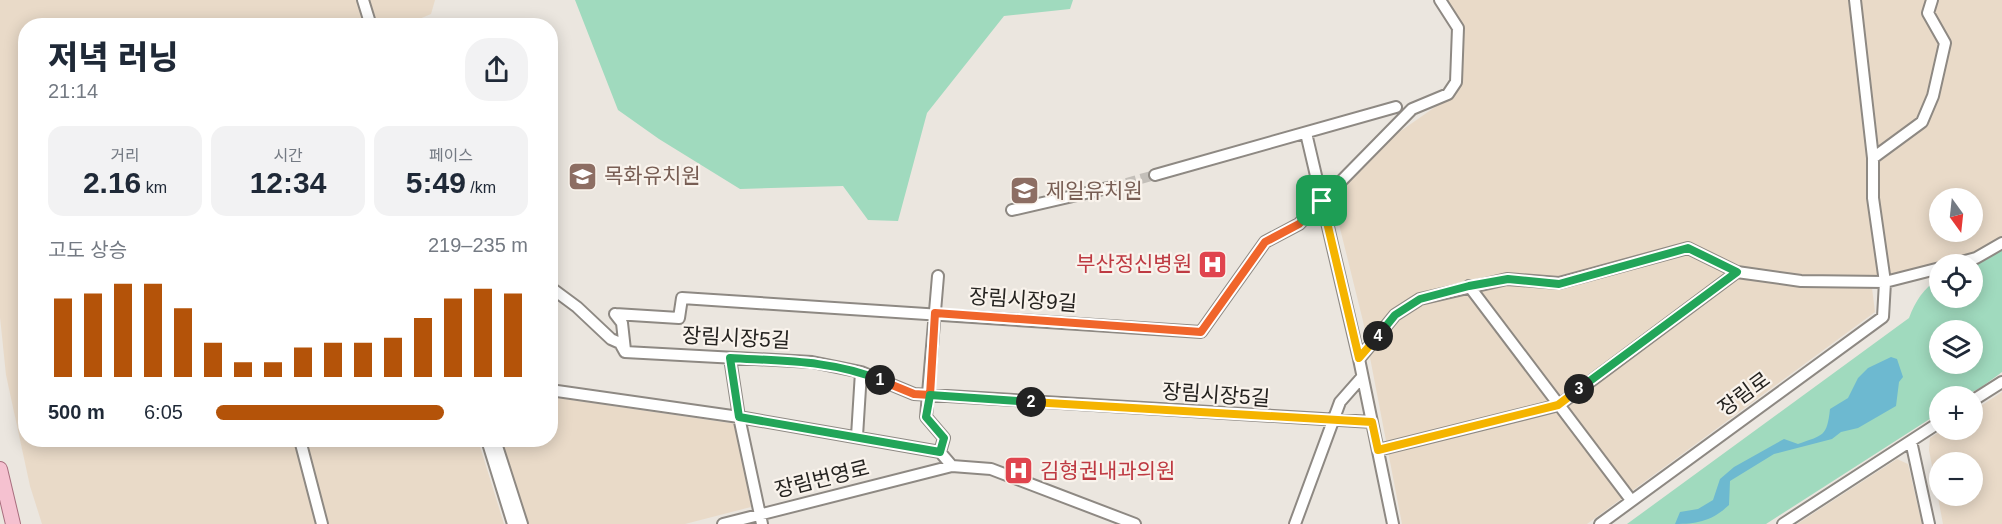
<!DOCTYPE html>
<html lang="ko">
<meta charset="utf-8">
<style>
body{margin:0;font-family:Arial,"Noto Sans KR",sans-serif;background:#f2f2f3;color:#1f2937;height:100vh;display:flex;flex-direction:column;font-size:22px;white-space:nowrap}
*{box-sizing:border-box;margin:0}
p{font-size:20px;color:#747a83}
.icon{flex:none;width:33px;height:33px;fill:none;stroke:currentColor;stroke-width:2;stroke-linecap:round;stroke-linejoin:round}
.map{position:relative;flex:1;overflow:hidden}
.drawer{position:absolute;left:18px;top:18px;width:540px;height:429px;display:flex;flex-direction:column;background:#fff;border-radius:24px;box-shadow:0 3px 15px #0003}
.drawer>*{flex:none}
.needle{width:39px;rotate:165deg}
.controls{position:absolute;left:1929px;top:188px;display:grid;gap:12px}
.controls a{display:grid;place-items:center;width:54px;height:54px;border-radius:50%;background:#fff;box-shadow:0 3px 15px #0003;font-size:30px}
.pin{position:absolute;display:grid;place-items:center;width:51px;height:51px;color:#fff;margin:-26px;border-radius:12px;box-shadow:0 3px 9px #0006}
.km{position:absolute;width:30px;height:30px;margin:-15px;border-radius:50%;background:#222;color:#fff;font-size:16px;line-height:30px;text-align:center}
.round{display:grid;place-items:center;flex:none;width:63px;height:63px;border-radius:24px;background:#f2f2f3}
.head{display:flex;align-items:center;justify-content:space-between;height:102px;padding:0 30px}
h1{font-size:33px;font-weight:800;line-height:45px}
.stats{display:grid;grid-template-columns:repeat(3,1fr);gap:9px;height:102px;padding:6px 30px}
.stats div{display:grid;align-content:center;border-radius:15px;background:#f2f2f3;text-align:center}
.stats b{font-size:30px;font-weight:800}
.stats small{font-size:16px;font-weight:400}
.stats p{font-size:16px}
.chart{height:168px;padding:12px 30px}
.chart p{display:flex;justify-content:space-between}
.chart svg{width:100%;height:108px;margin-top:6px;stroke:#b45309;stroke-width:6}
ul{padding:0 30px;list-style:none;font-size:20px}
li{display:grid;grid-template-columns:96px 72px 1fr;align-items:center;height:45px}
li i{height:15px;border-radius:8px;background:#b45309}
.map>svg:first-child{display:block}
.industrial{fill:#e9dac8;fill-rule:evenodd}
.green{fill:#a0dabe;fill-rule:evenodd}
.water{fill:#6db9d0}
.lines{fill:none;stroke-linecap:round;stroke-linejoin:round}
.minor-tunnel{stroke:#c3bfb9;stroke-width:10;stroke-dasharray:10 5;stroke-linecap:butt}
.minor-casing{stroke:#8e8983;stroke-width:14}
.major-casing{stroke:#a86e7e;stroke-width:16}
.minor{stroke:#fff;stroke-width:10}
.major{stroke:#f5c1d0;stroke-width:14}
.split-1-casing{stroke:#fff;stroke-width:12}
.split-2-casing{stroke:#fff;stroke-width:12}
.split-3-casing{stroke:#fff;stroke-width:12}
.split-4-casing{stroke:#fff;stroke-width:12}
.split-5-casing{stroke:#fff;stroke-width:12}
.split-1{stroke:#f0652b;stroke-width:8}
.split-2{stroke:#22a559;stroke-width:8}
.split-3{stroke:#f5b400;stroke-width:8}
.split-4{stroke:#22a559;stroke-width:8}
.split-5{stroke:#f5b400;stroke-width:8}
.labels{text-anchor:middle;stroke-width:4.5;stroke-linejoin:round;paint-order:stroke}
.education-label{font-size:21px;fill:#785e54;stroke:#f9f3ec;text-anchor:start}
.health-label{font-size:21px;fill:#be3a42;stroke:#f9f3ec;text-anchor:end}
.street-label{font-size:21px;fill:#252320;stroke:#f9f3ec}
</style>
<div class="map">
<svg width="2002" height="524" viewBox="0 0 2002 524">
<rect width="100%" height="100%" fill="#ebe6df"/>
<path class="industrial" d="M0,0H435L431,14L405,25L26,26V440H478L504,524H42L30,486L6,375L0,317Z
M1445,0H2002V238L1979,252L1902,275L1872,288L1875,312L1587,524H1402L1363,321L1332,196L1382,144L1448,98L1457,86L1459,28ZM1940,198H1972V231H1940Z
M2002,392V524H1943L1929,450L1930,438L1944,429H1972L1973,411ZM1940,462H1972V495H1940Z
M551,397L737,424L751,507L685,524H528L501,440H550Z
M1897,459L1908,464L1922,524H1797Z"/>
<path class="green" d="M575,0H1073L1070,9L1004,16L927,113L898,221L868,220L843,186L740,189L659,139L618,110Z
M2002,250V372C1976,391 1973,396 1940,396L1939,413L1766,524H1627L1909,318C1915,302 1924,287 1939,279L1940,297H1972L1973,267ZM1940,330H1972V363H1940Z"/>
<path class="water" d="M1891,357L1897,359L1903,377L1899,382L1896,406L1858,428L1841,432L1832,439L1774,454L1730,481L1729,505C1712,521 1697,524 1675,524L1680,512L1698,509L1713,500L1720,479L1734,467L1784,439L1798,444C1823,435 1827,437 1830,409L1848,398L1858,378L1868,368Z"/>
<g class="lines">
<path class="minor-tunnel" d="M1112,187L1155,175"/>
<defs>
<path id="minor" d="M363,0L371,26
M1306,133L1359,359L1393,524
M1873,158L1922,122L1933,96L1945,43L1928,13L1932,0
M1155,175L1396,107
M1012,210L1112,187
M1954,264L1976,258L2002,243
M938,276L926,417L944,438L940,452
M1469,286L1631,500
M550,287L577,307L611,339L620,343L625,352L812,362L861,372L914,394L1372,422
M615,314L679,318L682,298L1201,332L1265,242L1299,224L1412,109L1448,94L1456,82L1458,28L1440,0
M615,314L622,323L625,350
M730,358L739,417L762,524
M1359,359L1395,315L1420,299L1507,279L1559,283L1688,248L1737,272L1801,281L1885,282L1940,268
M550,390L739,417L940,452L952,466
M1972,401L2002,382
M857,436L861,372
M300,440L322,524
M487,440L513,524
M495,440L522,524
M1911,441L1929,524
M1378,450L1559,405L1737,272
M723,524L952,466L991,469L1135,524
M1295,524L1340,402L1362,377
M1600,524L1883,317L1885,282L1873,198V158L1855,0
M1783,524L1940,422"/>
<path id="major" d="M0,469L13,524"/>
</defs>
<use href="#minor" class="minor-casing"/>
<use href="#major" class="major-casing"/>
<use href="#minor" class="minor"/>
<use href="#major" class="major"/>
</g>
<g class="lines">
<defs>
<path id="split-1" d="M880,380L914,394L930,395L935,313L1201,332L1265,242L1299,224L1322,201"/>
<path id="split-2" d="M880,380C833,360 780,361 730,358L739,417L940,452L944,438L926,417L930,395L1031,402"/>
<path id="split-3" d="M1031,402L1372,422L1378,450L1558,405L1579,389"/>
<path id="split-4" d="M1378,336L1395,315L1420,299L1469,286L1508,279L1559,284L1688,248L1737,272L1579,389"/>
<path id="split-5" d="M1322,201L1359,358L1378,336"/>
</defs>
<use href="#split-1" class="split-1-casing"/>
<use href="#split-2" class="split-2-casing"/>
<use href="#split-3" class="split-3-casing"/>
<use href="#split-4" class="split-4-casing"/>
<use href="#split-5" class="split-5-casing"/>
<use href="#split-1" class="split-1"/>
<use href="#split-2" class="split-2"/>
<use href="#split-3" class="split-3"/>
<use href="#split-4" class="split-4"/>
<use href="#split-5" class="split-5"/>
</g>
<defs>
<symbol id="school-square" viewBox="-11 -11 22 22"><rect x="-9" y="-9" width="18" height="18" rx="4" fill="#8d6e63" stroke="#f9f3ec"/><path d="M0-5L7-2L0 1L-7-2ZM-4 1L0 2.5L4 1V4Q0 6-4 4Z" fill="#fff"/></symbol>
<symbol id="hospital-square" viewBox="-11 -11 22 22"><rect x="-9" y="-9" width="18" height="18" rx="4" fill="#e0444e" stroke="#f9f3ec"/><path d="M-5-5h3v3.5h4V-5h3V5h-3V1.5h-4V5h-3Z" fill="#fff"/></symbol>
</defs>
<g fill-rule="evenodd">
<use href="#school-square" x="566" y="160" width="33" height="33"/>
<use href="#school-square" x="1008" y="174" width="33" height="33"/>
<use href="#hospital-square" x="1196" y="248" width="33" height="33"/>
<use href="#hospital-square" x="1002" y="454" width="33" height="33"/>
</g>
<g class="labels">
<g class="education-label">
<text x="604" y="183">목화유치원</text>
<text x="1046" y="198">제일유치원</text>
</g>
<g class="health-label">
<text x="1192" y="271">부산정신병원</text>
<text x="1040" y="478" text-anchor="start">김형권내과의원</text>
</g>
<g class="street-label">
<text transform="translate(1023 300) rotate(4)" y="7">장림시장9길</text>
<text transform="translate(736 338) rotate(3)" y="7">장림시장5길</text>
<text transform="translate(1744 394) rotate(-36)" y="7">장림로</text>
<text transform="translate(1216 395) rotate(4)" y="7">장림시장5길</text>
<text transform="translate(822 479) rotate(-14)" y="7">장림번영로</text>
</g>
</g>
</svg>
<div class="controls">
<a><svg class="needle" viewBox="-14 -14 28 28"><path d="M0-13l5 13h-10z" fill="#e53935"/><path d="M0 13l5-13h-10z" fill="#747a83"/></svg></a>
<a><svg class="icon" aria-label="locate" viewBox="0 0 24 24"><circle cx="12" cy="12" r="6"/><path d="M12 2v4M12 18v4M2 12h4M18 12h4"/></svg></a>
<a><svg class="icon" aria-label="layers" viewBox="0 0 24 24"><path d="M12 4l9 5-9 5-9-5zM3 14l9 5 9-5"/></svg></a>
<a>+</a>
<a>−</a>
</div>
<div class="pin" style="left:1322px;top:201px;background:#1e9e55"><svg class="icon" aria-label="arrive" viewBox="0 0 24 24"><path d="M6 21V4h12l-3 4 3 4H6"/></svg></div>
<b class="km" style="left:880px;top:380px">1</b>
<b class="km" style="left:1031px;top:402px">2</b>
<b class="km" style="left:1579px;top:389px">3</b>
<b class="km" style="left:1378px;top:336px">4</b>
<section class="drawer">
<div class="head"><div><h1>저녁 러닝</h1><p>21:14</p></div><a class="round"><svg class="icon" aria-label="share" viewBox="0 0 24 24"><path d="M12 15V3M7 8l5-5 5 5M5 13v7h14v-7"/></svg></a></div>
<div class="stats">
<div><p>거리</p><b>2.16<small> km</small></b></div>
<div><p>시간</p><b>12:34</b></div>
<div><p>페이스</p><b>5:49<small> /km</small></b></div>
</div>
<div class="chart"><p><span>고도 상승</span>219–235 m</p>
<svg viewBox="0 0 160 44" preserveAspectRatio="none"><path d="M5 44V12M15 44V10M25 44V6M35 44V6M45 44V16M55 44V30M65 44V38M75 44V38M85 44V32M95 44V30M105 44V30M115 44V28M125 44V20M135 44V12M145 44V8M155 44V10"/></svg>
</div>
<ul>
<li><b>500 m</b>6:05<i style="width:73%"></i></li>
</ul>
</section>
</div>
